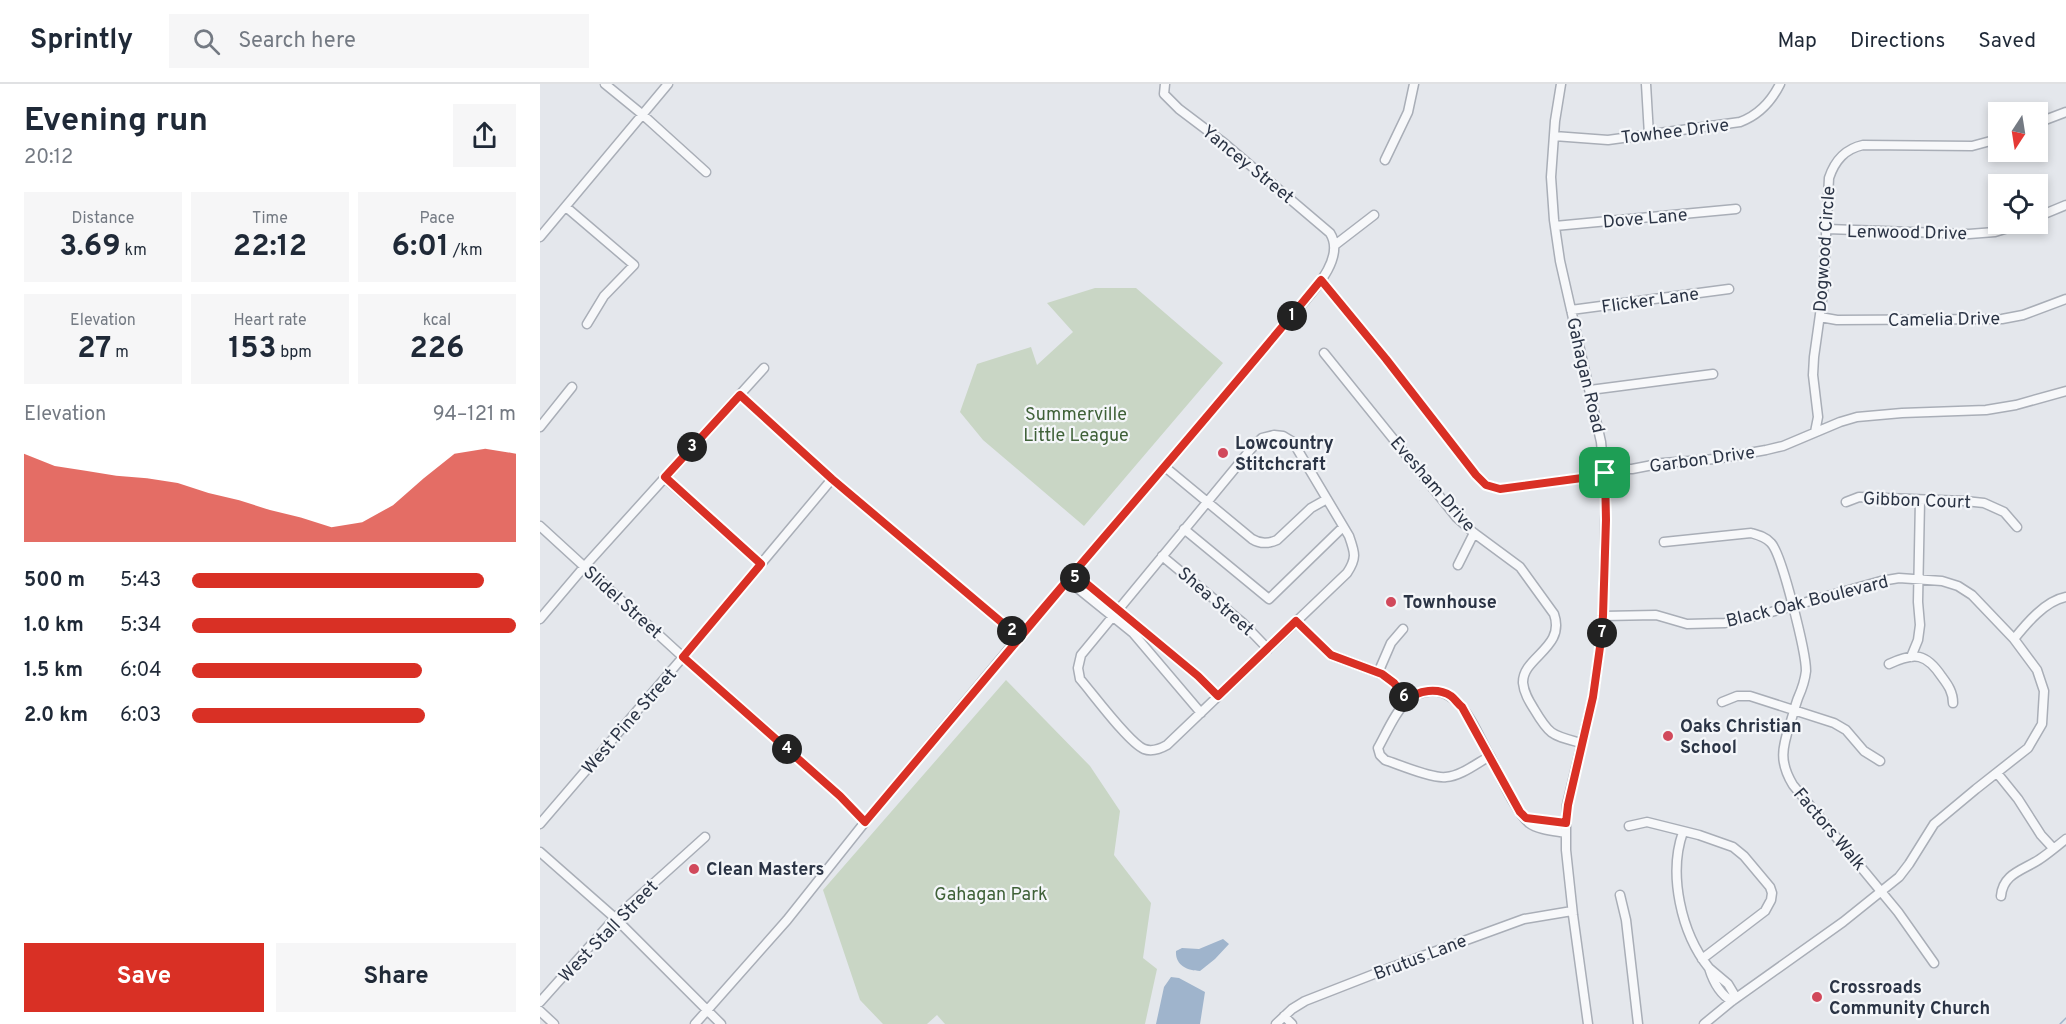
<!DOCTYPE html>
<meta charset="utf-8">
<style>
body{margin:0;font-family:Overpass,sans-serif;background:#f6f6f7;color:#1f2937;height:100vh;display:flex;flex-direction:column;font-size:22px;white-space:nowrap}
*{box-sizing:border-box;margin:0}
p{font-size:20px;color:#747a83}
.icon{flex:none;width:33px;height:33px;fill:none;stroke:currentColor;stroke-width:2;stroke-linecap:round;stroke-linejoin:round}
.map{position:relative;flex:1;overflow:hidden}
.drawer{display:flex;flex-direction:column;background:#fff;width:540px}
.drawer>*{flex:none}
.needle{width:39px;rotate:192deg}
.buttons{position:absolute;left:1448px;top:18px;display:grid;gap:12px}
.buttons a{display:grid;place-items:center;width:60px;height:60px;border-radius:0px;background:#fff;box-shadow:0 3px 9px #0003;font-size:30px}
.pin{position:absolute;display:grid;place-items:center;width:51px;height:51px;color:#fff;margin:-26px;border-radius:12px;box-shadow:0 3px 9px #0006}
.km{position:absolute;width:30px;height:30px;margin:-15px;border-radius:50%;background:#222;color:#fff;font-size:16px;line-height:30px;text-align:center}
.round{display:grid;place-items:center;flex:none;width:63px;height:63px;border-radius:0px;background:#f6f6f7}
.summary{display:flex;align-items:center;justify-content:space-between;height:102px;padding:0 24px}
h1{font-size:33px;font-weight:700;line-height:45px}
.metrics{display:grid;grid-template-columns:repeat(3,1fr);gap:9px;height:102px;padding:6px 24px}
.metrics div{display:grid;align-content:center;border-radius:0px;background:#f6f6f7;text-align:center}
.metrics b{font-size:30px;font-weight:700}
.metrics small{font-size:16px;font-weight:400}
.metrics p{font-size:16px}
.chart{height:168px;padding:12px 24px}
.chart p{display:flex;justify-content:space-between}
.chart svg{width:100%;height:108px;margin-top:6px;fill:#d93025;opacity:.7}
.cta{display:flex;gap:12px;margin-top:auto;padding:12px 24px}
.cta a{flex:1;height:69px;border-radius:0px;background:#d93025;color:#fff;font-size:24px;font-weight:700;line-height:69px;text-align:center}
.cta a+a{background:#f6f6f7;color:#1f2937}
ul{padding:0 24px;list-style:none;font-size:20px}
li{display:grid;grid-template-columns:96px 72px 1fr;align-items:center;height:45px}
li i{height:15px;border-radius:8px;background:#d93025}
header{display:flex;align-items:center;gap:36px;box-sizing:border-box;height:84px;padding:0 30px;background:#fff;border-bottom:2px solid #e0e1e3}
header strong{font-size:28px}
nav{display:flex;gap:33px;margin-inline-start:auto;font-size:21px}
.search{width:420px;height:54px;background:#f6f6f7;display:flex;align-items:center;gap:15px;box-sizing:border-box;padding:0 21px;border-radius:0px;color:#747a83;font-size:22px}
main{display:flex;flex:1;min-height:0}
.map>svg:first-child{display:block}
.green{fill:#c9d6c5}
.water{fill:#9fb4cc}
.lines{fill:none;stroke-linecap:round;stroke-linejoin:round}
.stream{stroke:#9fb4cc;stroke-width:1.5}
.minor-casing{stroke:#a9aeb7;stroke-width:11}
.minor{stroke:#f7f8fa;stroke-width:8}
.route-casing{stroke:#fff;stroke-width:12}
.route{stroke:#d93025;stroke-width:8}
.poi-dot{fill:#d1495b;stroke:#f4f6f9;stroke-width:2}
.labels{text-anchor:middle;stroke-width:4.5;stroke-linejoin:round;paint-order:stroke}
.street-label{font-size:18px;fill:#2b3445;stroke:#f4f6f9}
.park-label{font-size:18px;fill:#3f6138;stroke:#f4f6f9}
.poi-label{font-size:18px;font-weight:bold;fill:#2b3445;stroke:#f4f6f9;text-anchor:start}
</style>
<header>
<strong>Sprintly</strong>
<div class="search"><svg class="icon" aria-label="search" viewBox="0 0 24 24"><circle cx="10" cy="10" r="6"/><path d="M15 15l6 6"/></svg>Search here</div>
<nav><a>Map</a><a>Directions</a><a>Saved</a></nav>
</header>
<main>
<section class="drawer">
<div class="summary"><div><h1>Evening run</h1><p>20:12</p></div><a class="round"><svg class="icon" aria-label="share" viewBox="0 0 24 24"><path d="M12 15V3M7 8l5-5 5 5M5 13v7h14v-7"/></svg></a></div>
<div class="metrics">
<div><p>Distance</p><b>3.69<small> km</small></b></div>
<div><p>Time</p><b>22:12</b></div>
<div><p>Pace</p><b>6:01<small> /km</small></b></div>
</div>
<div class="metrics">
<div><p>Elevation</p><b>27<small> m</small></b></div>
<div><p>Heart rate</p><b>153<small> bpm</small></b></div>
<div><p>kcal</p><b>226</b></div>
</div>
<div class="chart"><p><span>Elevation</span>94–121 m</p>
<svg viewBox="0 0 160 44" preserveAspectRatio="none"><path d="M0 44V8L10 13L20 15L30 17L40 18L50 20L60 24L70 27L80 31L90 34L100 38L110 36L120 29L130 18L140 8L150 6L160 8V44z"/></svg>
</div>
<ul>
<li><b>500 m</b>5:43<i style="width:90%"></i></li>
<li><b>1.0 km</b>5:34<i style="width:100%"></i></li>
<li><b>1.5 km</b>6:04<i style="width:71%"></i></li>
<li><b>2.0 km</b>6:03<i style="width:72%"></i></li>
</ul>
<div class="cta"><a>Save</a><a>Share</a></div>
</section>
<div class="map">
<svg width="1526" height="940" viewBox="0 0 1526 940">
<rect width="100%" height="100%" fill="#e4e7ec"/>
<path class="green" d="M555,204H596L683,279L544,442L443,356L420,328L437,280L491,263L497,281L533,248L507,219Z
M466,596L550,682L580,727L574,771L611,819L603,874L617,885L605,940H405L397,931L387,940H343L320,916L283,806Z"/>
<path class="water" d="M683,855L689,860L675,875L660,887C647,887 635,881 636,867L642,864L659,865Z
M631,893L639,894L665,908L660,940H616L624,903Z"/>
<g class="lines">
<path class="stream" d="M1520,940L1526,934"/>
<defs>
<path id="minor" d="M65,0L103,31L166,88
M1021,0L1015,37L1011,93L1014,136L1020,177L1061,358L1066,410L1063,532L1060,563L1053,613L1027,721L1026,742V766L1033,831L1048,940
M1106,0L1109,51
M1497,39L1526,28
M1014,52L1068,56L1200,38C1219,31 1231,18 1240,0
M845,76L868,28L874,0
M26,123L94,181L64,212L47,240
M1497,133L1526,121
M1015,142L1196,125
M1287,145L1429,150L1455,148L1481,140
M0,153L128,0
M795,161L834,131
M781,196L846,275L936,391L947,401L960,405L1057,392L1077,385H1092L1123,379L1175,375L1226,366L1243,362L1300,338L1317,333L1362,329L1446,326L1476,321L1526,307
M1031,226L1189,205
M1280,233L1297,236L1462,235L1483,231L1526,215
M784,269L917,434L934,449L980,483L1014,530C1026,564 982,573 983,599C984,609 989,617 994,625C1010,652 1012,651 1041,659
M1050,306L1173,290
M200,311L292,395L479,553
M0,343L32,303
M1275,348L1278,333L1273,291L1274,273L1283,209L1289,94C1295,76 1305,65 1323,61L1432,62L1458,55
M734,351L743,352L753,358L809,452C815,469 817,474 807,489L627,661C620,665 612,668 604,665C589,659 553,610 540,595L538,584L541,571L711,365L722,354Z
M625,383L712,455C720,460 728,460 737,456L771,424L787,415
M125,394L221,480
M1306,418L1319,413L1425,417L1444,419L1464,428L1477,443
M0,442L143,573L300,712L325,738
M644,445L729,515L803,443
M1124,458L1211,449C1218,451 1226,453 1231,459C1242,470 1266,569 1266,587C1265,596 1262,605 1258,614C1255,622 1253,631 1250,640C1242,664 1239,678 1253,701L1358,828L1394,879
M622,472L703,539L728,565
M918,481L934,449
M530,494L541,495L658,592L678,612
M530,494L536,503L593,549L661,629
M1063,532L1116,531L1147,540L1185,539L1224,530L1341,497L1359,494L1402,497L1418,502L1432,511L1474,555L1497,586L1504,607L1502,640L1488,664L1436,705L1394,740L1369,780L1359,793L1303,838L1192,917L1164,940
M0,535L44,483L224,284
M756,537L791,571L842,590L854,599L868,617
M1474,555C1486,540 1505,517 1526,513
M1371,573L1378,556L1380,541L1378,518L1380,416
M1349,580C1375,568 1386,569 1402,593C1408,601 1413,608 1413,619
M838,589L851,559L863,545
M1182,618L1197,612H1210L1294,639L1306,646L1324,667L1340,677
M950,672C937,679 921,692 906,693C893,695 860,681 845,676L840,671L838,664C847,648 856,626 870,614C876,609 885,608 892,607C922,607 936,647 948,669L950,672C959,689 975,727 989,739C998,746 1015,747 1026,749
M1457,689L1478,715L1501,751L1513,764
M985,734L1026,739
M0,740L143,573L292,395
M1089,742L1107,738L1159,751L1193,763L1204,772L1230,803L1232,809L1231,816L1225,827L1162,875
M1143,748C1128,790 1141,849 1169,884
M0,768L75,834L181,940
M1080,811L1086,836L1098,940
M1461,812C1463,789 1484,786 1500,775C1509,769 1517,762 1526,755
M1169,884L1188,900L1194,910L1192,917C1179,910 1173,897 1169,884Z
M0,918L75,834L165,753
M0,927L14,940
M744,932L752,940
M155,940L247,836L325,738L479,553L752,232C768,212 807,176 790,149L684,59L639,25L624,10L625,0
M736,940L752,925L765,917L847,885L984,835L1032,827"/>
</defs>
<use href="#minor" class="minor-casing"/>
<use href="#minor" class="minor"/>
</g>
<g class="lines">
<defs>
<path id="route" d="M1065,389L1057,392L960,405L946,401L936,391L846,275L781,196C682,317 580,434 479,553L292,395L200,311L125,393L221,480L143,573L300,712L325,738L530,494L541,495L658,592L678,612L756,537L791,571L842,590L854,599L868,617C877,605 899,604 911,612C915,615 918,620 922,623L980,728L986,734L1026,739L1028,721L1053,613L1060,563L1063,532L1066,436L1065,389"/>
</defs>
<use href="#route" class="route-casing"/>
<use href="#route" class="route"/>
</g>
<g class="poi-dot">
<circle cx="683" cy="369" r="6"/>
<circle cx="851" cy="518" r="6"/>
<circle cx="1128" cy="652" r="6"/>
<circle cx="154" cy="785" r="6"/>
<circle cx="1277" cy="913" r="6"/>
</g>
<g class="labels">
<g class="street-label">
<text transform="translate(1135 47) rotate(-7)" y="6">Towhee Drive</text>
<text transform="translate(708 80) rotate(39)" y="6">Yancey Street</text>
<text transform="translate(1105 134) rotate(-5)" y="6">Dove Lane</text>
<text transform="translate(1367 148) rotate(1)" y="6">Lenwood Drive</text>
<text transform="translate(1284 165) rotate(-86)" y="6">Dogwood Circle</text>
<text transform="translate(1110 216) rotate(-8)" y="6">Flicker Lane</text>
<text transform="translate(1404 235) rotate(-1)" y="6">Camelia Drive</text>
<text transform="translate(1046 291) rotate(77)" y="6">Gahagan Road</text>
<text transform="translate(1162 375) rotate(-8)" y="6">Garbon Drive</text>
<text transform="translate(893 400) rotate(49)" y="6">Evesham Drive</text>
<text transform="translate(1377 416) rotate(2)" y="6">Gibbon Court</text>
<text transform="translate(676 517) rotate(41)" y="6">Shea Street</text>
<text transform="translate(1267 517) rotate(-14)" y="6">Black Oak Boulevard</text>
<text transform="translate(83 518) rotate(42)" y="6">Slidel Street</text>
<text transform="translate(89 637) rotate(-49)" y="6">West Pine Street</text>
<text transform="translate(1290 745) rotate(50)" y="6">Factors Walk</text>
<text transform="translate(68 847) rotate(-46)" y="6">West Stall Street</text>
<text transform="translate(880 873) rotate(-21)" y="6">Brutus Lane</text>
</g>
<g class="park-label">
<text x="536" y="336">Summerville<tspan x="536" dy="21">Little League</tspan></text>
<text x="451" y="816">Gahagan Park</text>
</g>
<g class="poi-label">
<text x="695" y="365">Lowcountry<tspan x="695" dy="21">Stitchcraft</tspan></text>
<text x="863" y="524">Townhouse</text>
<text x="1140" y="648">Oaks Christian<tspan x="1140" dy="21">School</tspan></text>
<text x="166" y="791">Clean Masters</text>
<text x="1289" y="909">Crossroads<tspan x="1289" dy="21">Community Church</tspan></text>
</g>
</g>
</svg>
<div class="buttons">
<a><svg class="needle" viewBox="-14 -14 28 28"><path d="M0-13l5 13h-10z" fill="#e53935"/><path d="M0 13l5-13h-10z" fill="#747a83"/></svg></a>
<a><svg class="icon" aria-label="locate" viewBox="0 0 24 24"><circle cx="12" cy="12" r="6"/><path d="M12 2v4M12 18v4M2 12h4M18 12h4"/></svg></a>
</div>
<div class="pin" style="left:1065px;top:389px;background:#1e9e55"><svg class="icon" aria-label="arrive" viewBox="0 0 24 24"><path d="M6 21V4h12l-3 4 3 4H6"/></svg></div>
<b class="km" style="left:752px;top:232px">1</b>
<b class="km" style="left:472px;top:547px">2</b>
<b class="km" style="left:152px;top:363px">3</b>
<b class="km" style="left:247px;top:665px">4</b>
<b class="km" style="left:535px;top:494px">5</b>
<b class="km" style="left:864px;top:613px">6</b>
<b class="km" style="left:1062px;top:549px">7</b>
</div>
</main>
